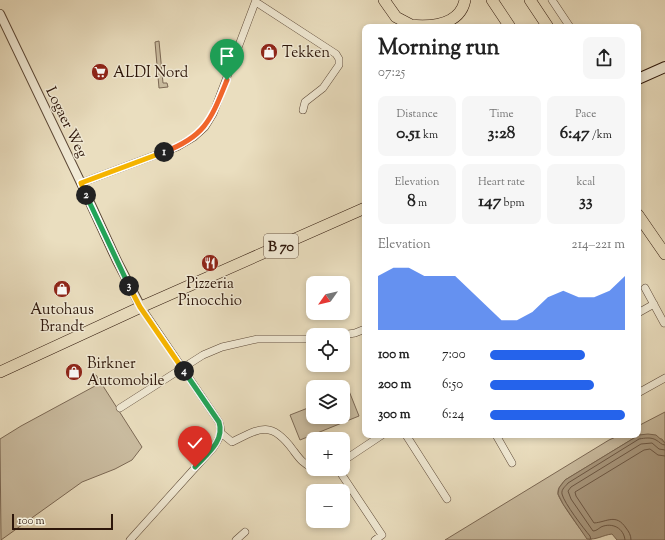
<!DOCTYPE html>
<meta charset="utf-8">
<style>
body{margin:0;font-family:"Sorts Mill Goudy",serif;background:#f6f6f6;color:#222;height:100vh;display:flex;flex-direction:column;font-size:15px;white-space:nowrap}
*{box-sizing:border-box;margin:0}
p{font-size:13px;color:#767676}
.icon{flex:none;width:22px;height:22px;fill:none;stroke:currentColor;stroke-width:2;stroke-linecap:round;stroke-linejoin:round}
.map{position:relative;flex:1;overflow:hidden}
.details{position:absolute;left:362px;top:24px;width:279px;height:414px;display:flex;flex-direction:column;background:#fff;border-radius:8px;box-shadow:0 2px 6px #0003}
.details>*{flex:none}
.needle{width:26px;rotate:236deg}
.controls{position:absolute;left:306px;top:276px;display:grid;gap:8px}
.controls a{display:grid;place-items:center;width:44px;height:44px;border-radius:8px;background:#fff;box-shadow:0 2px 6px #0003;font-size:20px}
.scale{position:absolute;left:12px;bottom:10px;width:101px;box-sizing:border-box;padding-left:4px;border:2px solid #2d160a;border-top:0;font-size:11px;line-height:14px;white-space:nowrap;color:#2d160a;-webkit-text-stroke:3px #f1ead5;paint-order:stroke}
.pin{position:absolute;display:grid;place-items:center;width:34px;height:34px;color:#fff;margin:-41px -17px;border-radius:50% 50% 50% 0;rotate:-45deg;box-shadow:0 0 4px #0007}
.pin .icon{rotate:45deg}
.km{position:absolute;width:20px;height:20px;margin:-10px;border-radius:50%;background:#222;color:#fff;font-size:11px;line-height:20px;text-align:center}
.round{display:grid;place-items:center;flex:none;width:42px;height:42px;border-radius:8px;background:#f6f6f6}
.overview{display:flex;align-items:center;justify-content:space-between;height:68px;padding:0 16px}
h1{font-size:22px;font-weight:700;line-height:30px}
.stats{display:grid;grid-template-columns:repeat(3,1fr);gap:6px;height:68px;padding:4px 16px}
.stats div{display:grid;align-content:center;border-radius:8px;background:#f6f6f6;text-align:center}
.stats b{font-size:17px;font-weight:700}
.stats small{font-size:11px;font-weight:400}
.stats p{font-size:11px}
.chart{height:112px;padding:8px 16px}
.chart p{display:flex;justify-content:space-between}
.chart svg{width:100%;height:72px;margin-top:4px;fill:#2563eb;opacity:.7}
ul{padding:0 16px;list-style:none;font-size:13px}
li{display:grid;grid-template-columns:64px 48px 1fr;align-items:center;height:30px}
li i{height:10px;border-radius:5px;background:#2563eb}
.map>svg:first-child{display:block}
.green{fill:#cabca0;stroke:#7c6955}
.water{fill:#aa9a81;stroke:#786551}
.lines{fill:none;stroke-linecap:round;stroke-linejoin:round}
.shore{stroke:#6c5846;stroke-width:1}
.minor-casing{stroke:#5c4837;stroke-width:8}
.tertiary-casing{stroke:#5c4837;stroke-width:10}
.secondary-casing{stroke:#2d160a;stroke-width:12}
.primary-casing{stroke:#2d160a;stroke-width:12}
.trunk-casing{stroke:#2d160a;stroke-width:12}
.minor{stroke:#f1ead5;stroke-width:7}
.tertiary{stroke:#f1ead5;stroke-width:8}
.secondary{stroke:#f1ead5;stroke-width:10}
.primary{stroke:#eadebf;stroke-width:11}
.trunk{stroke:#eadebf;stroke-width:11}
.split-1-casing{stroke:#fff;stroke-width:8}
.split-2-casing{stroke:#fff;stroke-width:8}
.split-3-casing{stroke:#fff;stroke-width:8}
.split-4-casing{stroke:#fff;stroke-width:8}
.split-5-casing{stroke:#fff;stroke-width:8}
.split-1{stroke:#f0652b;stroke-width:5}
.split-2{stroke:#f5b400;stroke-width:5}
.split-3{stroke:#22a559;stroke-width:5}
.split-4{stroke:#f5b400;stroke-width:5}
.split-5{stroke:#22a559;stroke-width:5}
.labels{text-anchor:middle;stroke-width:3;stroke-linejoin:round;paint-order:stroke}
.shield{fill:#f1ead5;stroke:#685647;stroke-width:1}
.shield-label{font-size:14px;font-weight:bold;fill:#2d160a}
.poi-label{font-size:15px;fill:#2d160a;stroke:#f1ead5;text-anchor:start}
.street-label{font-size:15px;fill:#2d160a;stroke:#f1ead5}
</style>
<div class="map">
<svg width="665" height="540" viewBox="0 0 665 540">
<rect width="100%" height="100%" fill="#eadebf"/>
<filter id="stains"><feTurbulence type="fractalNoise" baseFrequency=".005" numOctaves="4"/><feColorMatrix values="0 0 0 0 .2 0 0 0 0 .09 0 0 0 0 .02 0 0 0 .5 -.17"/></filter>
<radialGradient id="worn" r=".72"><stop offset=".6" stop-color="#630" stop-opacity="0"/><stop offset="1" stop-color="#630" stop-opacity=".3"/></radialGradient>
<path class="green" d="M159,41L163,83H167L168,87L159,88L155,42Z
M96,375L142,447L132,460L115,469L82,482L1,540L0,439L21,426L95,386L91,377Z
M349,391L359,416L300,440L290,415L313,406V417H343V394Z
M665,412V443L662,439L639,435L565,480C562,484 557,488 558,494C559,500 584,536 590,540H445L609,440L620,435H638V426Z"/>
<path class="water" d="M648,434L656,435L665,443V540H617L612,534C603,535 597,540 587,539L563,504L558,494L559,488L565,480L639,435Z"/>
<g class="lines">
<path class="shore" d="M591,540L590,536C584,529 564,503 562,494C561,489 566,486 568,483L639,439C645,438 651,437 656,440C660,442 661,445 665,445
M625,540C624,528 612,522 601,527C598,529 596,531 593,531L571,499L568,491L571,487L641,444L652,443L659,449L665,450
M631,540C631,535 629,532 626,528C616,513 607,522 594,523L576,496L575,492L644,450L650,449L658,455L665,456"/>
<defs>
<path id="minor" d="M552,0L570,27
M256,2L336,54L339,59V65L323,88L305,102L303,110
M81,183L177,147L194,137L205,127L213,114L256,0
M645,288L664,323
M638,313L654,304
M342,335L355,333L365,329
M638,393L665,378
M120,408L203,355L222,347L257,339H313
M221,433L232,442C261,427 272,421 293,450C299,458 303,464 313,468
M406,435L447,499
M496,435L512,463
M343,461L382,435
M319,469H325
M338,469L382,535L375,540
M130,540L213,448C219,439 223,433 219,422L141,307
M236,540L245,532"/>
<path id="tertiary" d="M0,14L81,183L117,261L141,307"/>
<path id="secondary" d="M638,79L665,67"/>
<path id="primary" d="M530,0L548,27
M0,372L141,307L365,208"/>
<path id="trunk" d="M384,0L396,17L415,27
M492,0L510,27
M409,25C429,27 460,26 465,0
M638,215L665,254"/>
</defs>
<use href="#minor" class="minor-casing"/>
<use href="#tertiary" class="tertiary-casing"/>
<use href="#secondary" class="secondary-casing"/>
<use href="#primary" class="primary-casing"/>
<use href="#trunk" class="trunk-casing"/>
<use href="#minor" class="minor"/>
<use href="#tertiary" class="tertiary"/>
<use href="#secondary" class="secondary"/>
<use href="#primary" class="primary"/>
<use href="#trunk" class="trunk"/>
</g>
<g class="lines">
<defs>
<path id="split-1" d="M164,152C206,136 211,119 227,80"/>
<path id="split-2" d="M86,195L81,183L164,152"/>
<path id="split-3" d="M86,195L129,286"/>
<path id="split-4" d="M129,286L140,307L184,371"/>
<path id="split-5" d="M184,371L219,422C225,441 207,454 195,467"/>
</defs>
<use href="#split-1" class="split-1-casing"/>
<use href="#split-2" class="split-2-casing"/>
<use href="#split-3" class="split-3-casing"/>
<use href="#split-4" class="split-4-casing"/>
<use href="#split-5" class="split-5-casing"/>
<use href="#split-1" class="split-1"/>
<use href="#split-2" class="split-2"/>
<use href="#split-3" class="split-3"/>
<use href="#split-4" class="split-4"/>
<use href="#split-5" class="split-5"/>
</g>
<defs>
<symbol id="shop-disc" viewBox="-11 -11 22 22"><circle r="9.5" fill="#8f2418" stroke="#f1ead5"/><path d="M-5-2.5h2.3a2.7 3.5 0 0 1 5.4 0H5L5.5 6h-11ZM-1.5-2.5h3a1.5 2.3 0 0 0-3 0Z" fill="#fff"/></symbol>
<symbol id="supermarket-disc" viewBox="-11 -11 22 22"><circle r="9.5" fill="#8f2418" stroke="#f1ead5"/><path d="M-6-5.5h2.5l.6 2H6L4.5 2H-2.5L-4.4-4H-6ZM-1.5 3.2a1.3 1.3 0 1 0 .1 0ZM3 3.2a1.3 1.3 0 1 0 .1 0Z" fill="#fff"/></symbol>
<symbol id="restaurant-disc" viewBox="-11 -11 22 22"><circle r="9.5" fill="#8f2418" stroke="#f1ead5"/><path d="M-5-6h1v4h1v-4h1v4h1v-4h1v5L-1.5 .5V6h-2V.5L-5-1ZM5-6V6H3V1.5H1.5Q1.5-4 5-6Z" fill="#fff"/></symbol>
</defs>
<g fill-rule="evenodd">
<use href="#shop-disc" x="259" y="42" width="20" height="20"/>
<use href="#supermarket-disc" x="90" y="62" width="20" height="20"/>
<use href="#restaurant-disc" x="200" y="253" width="20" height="20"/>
<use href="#shop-disc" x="52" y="279" width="20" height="20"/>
<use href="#shop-disc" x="64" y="362" width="20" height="20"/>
</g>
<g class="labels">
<rect class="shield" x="264" y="234" width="34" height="24" rx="3"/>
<g class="shield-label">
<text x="281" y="251">B 70</text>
</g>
<g class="poi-label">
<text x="282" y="57">Tekken</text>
<text x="113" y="77">ALDI Nord</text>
<text x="210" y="288" text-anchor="middle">Pizzeria<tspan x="210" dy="17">Pinocchio</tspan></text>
<text x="62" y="314" text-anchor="middle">Autohaus<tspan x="62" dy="17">Brandt</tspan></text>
<text x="87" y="368">Birkner<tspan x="87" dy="17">Automobile</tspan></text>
</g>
<g class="street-label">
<text transform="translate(67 122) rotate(64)" y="5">Logaer Weg</text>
</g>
</g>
<rect width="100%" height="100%" filter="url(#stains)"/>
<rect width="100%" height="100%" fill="url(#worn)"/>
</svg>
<div class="controls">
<a><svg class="needle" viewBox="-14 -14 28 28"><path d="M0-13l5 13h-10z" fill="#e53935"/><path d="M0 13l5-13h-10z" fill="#767676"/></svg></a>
<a><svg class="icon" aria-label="locate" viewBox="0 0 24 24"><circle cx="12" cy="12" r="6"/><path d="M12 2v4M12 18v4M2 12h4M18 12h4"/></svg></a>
<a><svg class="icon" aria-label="layers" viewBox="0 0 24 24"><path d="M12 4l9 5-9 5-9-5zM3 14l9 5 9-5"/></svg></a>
<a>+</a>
<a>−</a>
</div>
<div class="scale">100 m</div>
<div class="pin" style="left:227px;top:80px;background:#1e9e55"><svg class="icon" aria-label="arrive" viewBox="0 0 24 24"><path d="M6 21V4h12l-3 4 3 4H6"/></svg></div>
<div class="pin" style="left:195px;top:467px;background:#d93025"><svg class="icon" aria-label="check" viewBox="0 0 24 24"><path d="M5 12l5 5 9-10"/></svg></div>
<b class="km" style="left:164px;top:152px">1</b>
<b class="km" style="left:86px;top:195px">2</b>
<b class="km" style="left:129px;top:286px">3</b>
<b class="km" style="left:184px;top:371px">4</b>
<section class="details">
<div class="overview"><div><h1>Morning run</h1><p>07:25</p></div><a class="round"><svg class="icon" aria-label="share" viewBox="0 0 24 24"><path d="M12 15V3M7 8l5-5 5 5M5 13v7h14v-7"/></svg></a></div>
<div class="stats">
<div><p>Distance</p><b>0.51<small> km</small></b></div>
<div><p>Time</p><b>3:28</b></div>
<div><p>Pace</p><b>6:47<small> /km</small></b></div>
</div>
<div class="stats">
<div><p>Elevation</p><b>8<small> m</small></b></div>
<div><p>Heart rate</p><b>147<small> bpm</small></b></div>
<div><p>kcal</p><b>33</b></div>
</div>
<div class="chart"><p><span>Elevation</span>214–221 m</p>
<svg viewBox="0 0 160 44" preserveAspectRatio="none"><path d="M0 44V11L10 6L20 6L30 11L40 11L50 11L60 20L70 29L80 38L90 38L100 33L110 24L120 20L130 24L140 24L150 20L160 11V44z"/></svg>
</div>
<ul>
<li><b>100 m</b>7:00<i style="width:70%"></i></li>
<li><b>200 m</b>6:50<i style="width:77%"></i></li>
<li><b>300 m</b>6:24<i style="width:100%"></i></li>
</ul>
</section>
</div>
